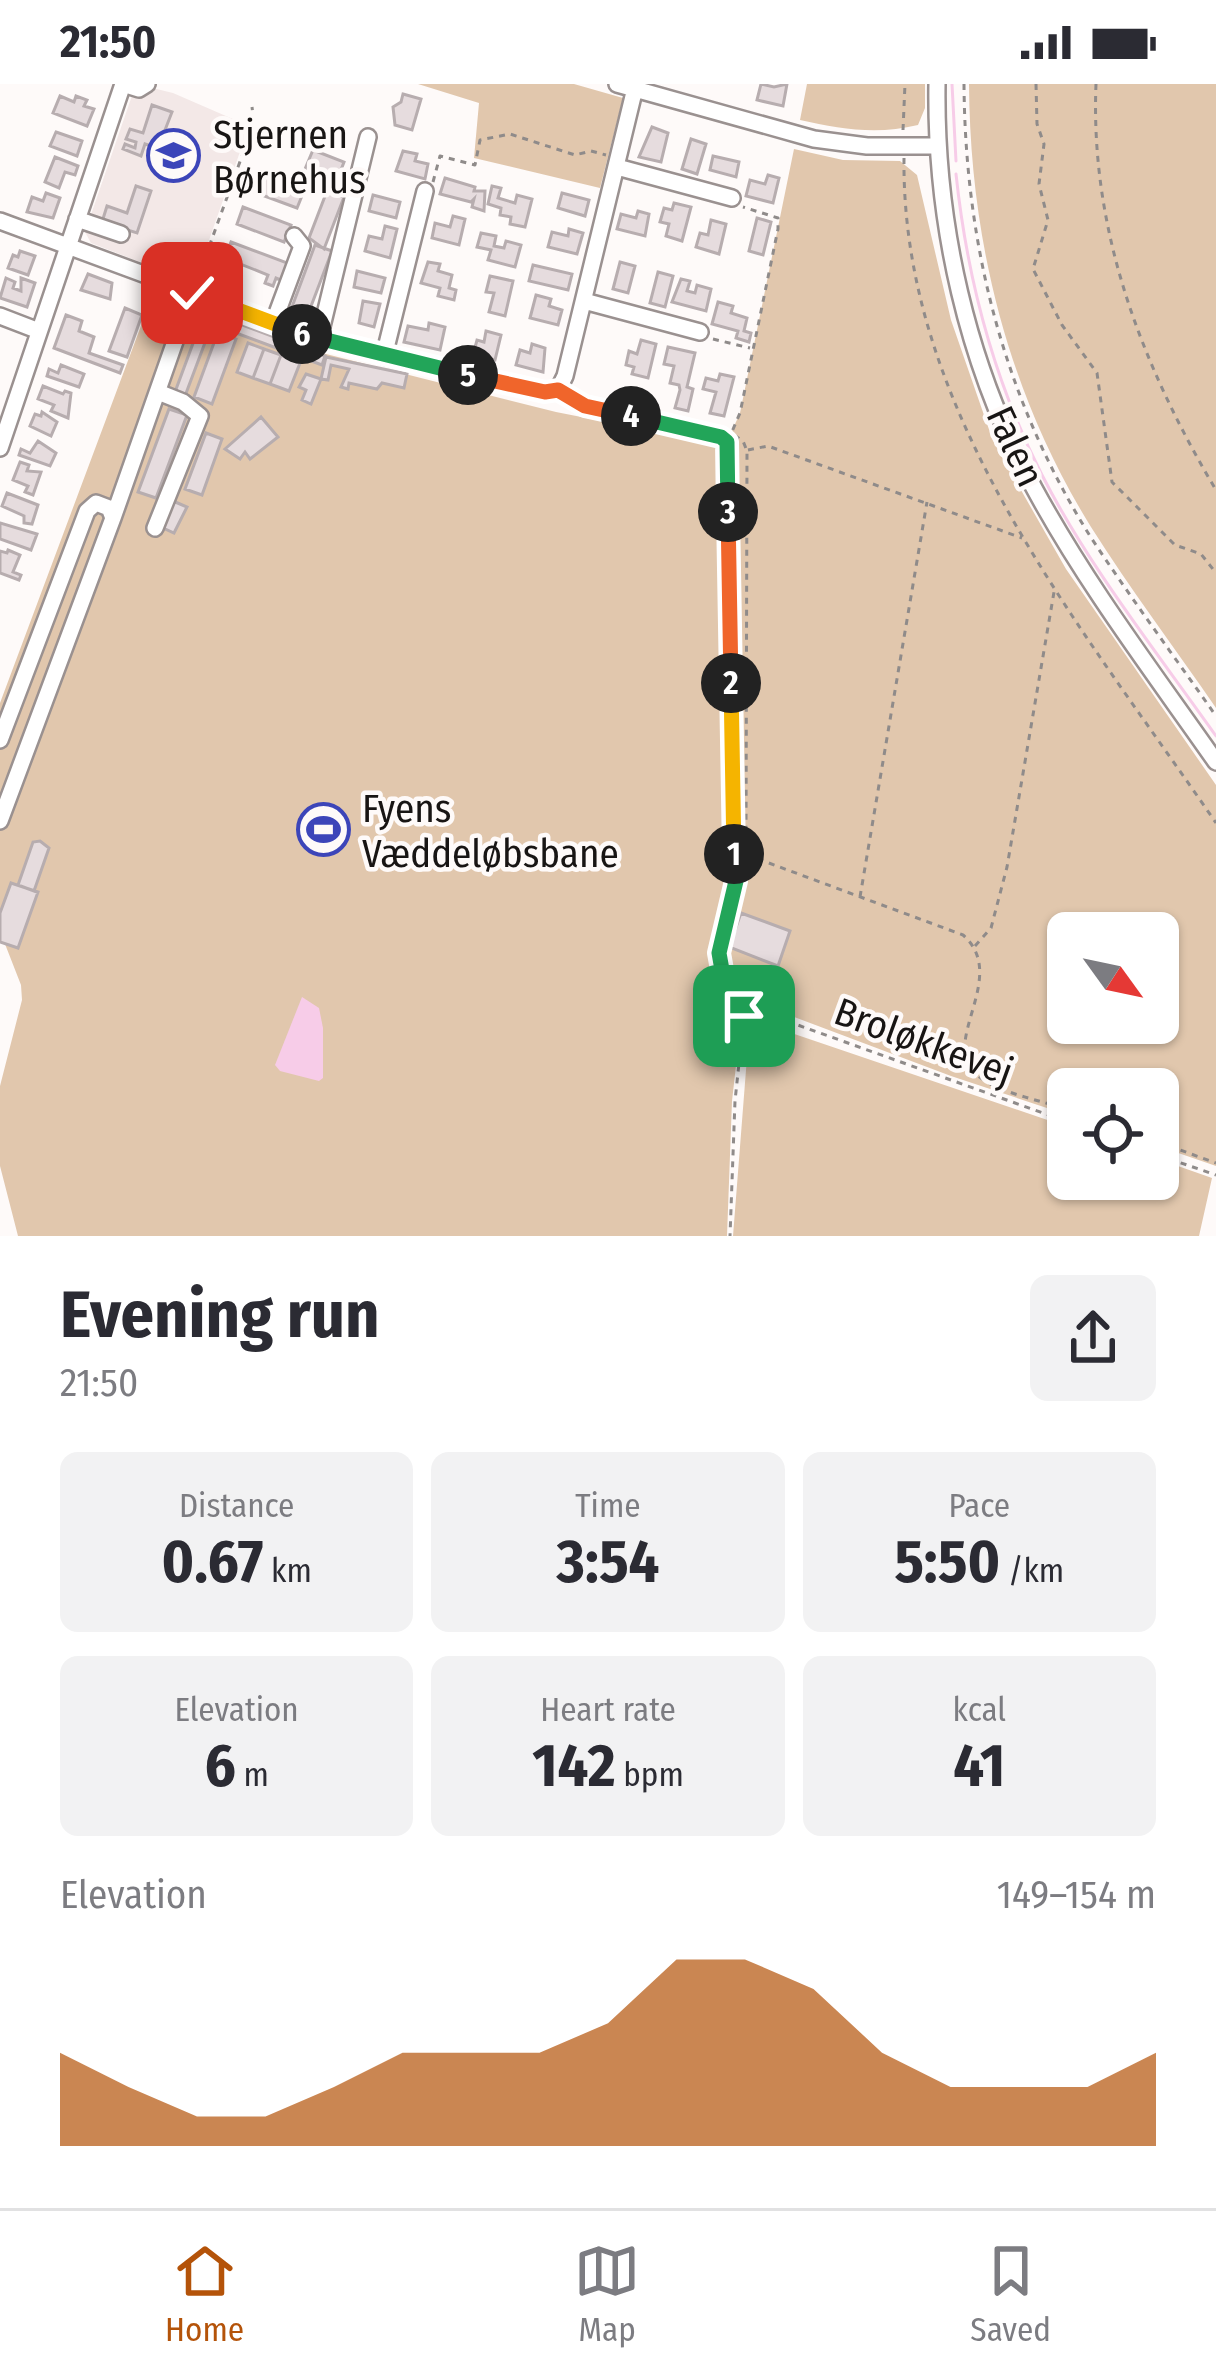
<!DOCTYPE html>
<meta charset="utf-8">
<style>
body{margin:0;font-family:"Fira Sans Condensed",sans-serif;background:#f2f2f3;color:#2b2b33;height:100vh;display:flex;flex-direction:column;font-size:45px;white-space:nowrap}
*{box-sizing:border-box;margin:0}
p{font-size:39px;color:#7c7c81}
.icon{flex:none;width:66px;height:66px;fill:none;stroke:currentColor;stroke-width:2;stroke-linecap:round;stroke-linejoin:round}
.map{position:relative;height:1152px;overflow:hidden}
.sheet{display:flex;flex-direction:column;background:#fff;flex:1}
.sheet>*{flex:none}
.needle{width:78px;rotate:123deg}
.controls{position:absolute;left:1047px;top:828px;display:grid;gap:24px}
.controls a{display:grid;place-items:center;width:132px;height:132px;border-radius:18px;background:#fff;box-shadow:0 3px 9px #0004;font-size:60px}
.pin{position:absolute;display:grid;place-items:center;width:102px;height:102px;color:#fff;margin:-51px;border-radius:24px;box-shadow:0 6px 18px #0006}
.km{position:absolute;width:60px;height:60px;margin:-30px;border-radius:50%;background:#222;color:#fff;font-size:33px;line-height:60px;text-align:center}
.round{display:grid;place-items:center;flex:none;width:126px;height:126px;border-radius:18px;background:#f2f2f3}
.summary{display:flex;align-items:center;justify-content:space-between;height:204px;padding:0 60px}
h1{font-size:66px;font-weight:700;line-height:90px}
.metrics{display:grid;grid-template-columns:repeat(3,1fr);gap:18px;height:204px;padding:12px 60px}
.metrics div{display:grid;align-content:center;border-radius:18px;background:#f2f2f3;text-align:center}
.metrics b{font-size:60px;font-weight:700}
.metrics small{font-size:33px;font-weight:400}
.metrics p{font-size:33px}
.chart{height:336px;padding:24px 60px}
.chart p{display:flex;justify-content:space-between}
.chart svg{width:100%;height:216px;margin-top:12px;fill:#b45309;opacity:.7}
.status{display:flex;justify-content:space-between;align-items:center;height:84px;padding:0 60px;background:#fff;direction:ltr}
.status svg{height:33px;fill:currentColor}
.tab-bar{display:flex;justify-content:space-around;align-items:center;height:168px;border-top:3px solid #e1e1e2;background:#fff;font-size:33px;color:#7c7c81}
.tab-bar a{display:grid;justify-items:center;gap:6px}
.tab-bar .current{color:#b45309}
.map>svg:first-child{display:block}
.built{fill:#f3e8e7}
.green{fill:#e1c7ad;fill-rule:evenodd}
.water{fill:#f7cce8}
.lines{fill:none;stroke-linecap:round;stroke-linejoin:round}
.stream{stroke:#f7cce8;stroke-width:3}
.building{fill:#e6dcde;stroke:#b7adaf;stroke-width:3}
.minor-casing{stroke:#9a9190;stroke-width:20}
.path{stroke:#8f8b8a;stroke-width:3;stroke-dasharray:6 6;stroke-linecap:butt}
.minor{stroke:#fff;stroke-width:15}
.split-1-casing{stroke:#fff;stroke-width:24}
.split-2-casing{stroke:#fff;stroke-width:24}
.split-3-casing{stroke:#fff;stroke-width:24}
.split-4-casing{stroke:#fff;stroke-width:24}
.split-5-casing{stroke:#fff;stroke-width:24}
.split-6-casing{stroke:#fff;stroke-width:24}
.split-7-casing{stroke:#fff;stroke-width:24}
.split-1{stroke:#22a559;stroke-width:15}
.split-2{stroke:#f5b400;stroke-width:15}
.split-3{stroke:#f0652b;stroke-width:15}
.split-4{stroke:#22a559;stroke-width:15}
.split-5{stroke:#f0652b;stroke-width:15}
.split-6{stroke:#22a559;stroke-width:15}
.split-7{stroke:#f5b400;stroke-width:15}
.labels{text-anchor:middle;stroke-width:9;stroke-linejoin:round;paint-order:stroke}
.poi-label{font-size:39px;fill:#181514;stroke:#fefaf9;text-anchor:start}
.street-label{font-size:39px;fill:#181514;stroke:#fefaf9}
</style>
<div class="status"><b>21:50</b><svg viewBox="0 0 49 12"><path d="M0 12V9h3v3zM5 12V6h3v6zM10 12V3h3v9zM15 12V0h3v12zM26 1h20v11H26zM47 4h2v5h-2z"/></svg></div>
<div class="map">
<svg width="1216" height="1152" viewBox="0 0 1216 1152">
<rect width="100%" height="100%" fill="#fefaf9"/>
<path class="built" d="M136,0L173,9L249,42L194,199L91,159L85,148Z"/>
<path class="green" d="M418,0H574L623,14L600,104L474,74L479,19Z
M807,0H925V24L918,41C877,51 840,45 800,36Z
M969,0H1216V624C1175,564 1130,505 1091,443C1008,309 970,157 969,0Z
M794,65L843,76L900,77L917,91L951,236L993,357L1066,485L1216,701V1082L1158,1062V1005H1068V1031L951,992L741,913C708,861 757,809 739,755L727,358L740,329ZM1068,849H1158V939H1068Z
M154,207L326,270L556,328L723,361L732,787C730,821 714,850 718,884C721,906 738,917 741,937L732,1017L727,1152H18L0,1082V1002L22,916L21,901L5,860L0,858V619Z
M750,935L1068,1043V1095H1158V1075L1212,1094L1199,1152H733Z"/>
<path class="water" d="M302,913L319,924L323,944V994L319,997L280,987L275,981Z"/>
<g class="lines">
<path class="stream" d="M952,0L956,77
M956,90C967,194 994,297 1042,391C1089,483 1156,567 1216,652"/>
</g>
<path class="building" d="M761,0L774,3L787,0L783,22L757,16Z
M403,10L421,15L412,46L395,41L393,23L401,18Z
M60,12L74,18L76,12L87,16L84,22L94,25L87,42L53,29Z
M152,21L172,28L165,46L185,53L181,63L176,61L173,69L145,60L141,72L123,65L125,60L135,64L136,58L126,55L130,45L143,49Z
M652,43L668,49L661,78L639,73Z
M56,48L82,57L77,72L50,62Z
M691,55L706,60L697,90L682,85Z
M313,66L344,78L337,96L305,85Z
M403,67L417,70L415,77L428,80L425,95L396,87Z
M713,72L739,78L736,93L710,86Z
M55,73L78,82L75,91L65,88L59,104L45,98Z
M257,90L304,107L297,124L251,107Z
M768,91L779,94L773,119L746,112L750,96L765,100Z
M445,94L475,103L474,107H485L484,127L472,123L474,115L471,118L440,110Z
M136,102L151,107L137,149L102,138L107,122L127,129Z
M492,102L501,104L498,114L515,119L517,111L532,115L525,143L510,140L511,133L500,131L501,124L488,120Z
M327,107L344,113L324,165L309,154Z
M46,109L60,114L53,134L27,128L32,113L43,117Z
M562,109L589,116L585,132L558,124Z
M373,111L400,118L396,134L369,127Z
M674,119L691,123L682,157L666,152L669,140L660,138L664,124L672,126Z
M243,123L291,141L284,158L237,140Z
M638,127L649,130L645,152L617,145L621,130L636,134Z
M453,132L465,135L459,161L432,154L435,139L450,143Z
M757,134L771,138L763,171L749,167Z
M711,136L726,140L719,170L696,163L700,149L708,151Z
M385,142L397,145L390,174L365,167L369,152L382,155Z
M569,145L583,149L577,170L548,163L552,148L568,152Z
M481,149L496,152L494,162L504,164L506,157L521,161L515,183L488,176L491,166L477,163Z
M231,158L290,180L283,197L276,194L273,202L265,199L268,191L225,174Z
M315,161L332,167L305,238L289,231Z
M20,167L35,172L28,191L8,184L13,171L18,173Z
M428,178L440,180L438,187L452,191L449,204L456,206L454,216L438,212L440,204L421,199Z
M620,178L635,182L628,209L613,205Z
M533,181L572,190L568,206L529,197Z
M357,187L385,194L381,209L354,203Z
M658,188L673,192L665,223L650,219Z
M88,190L112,199L110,215L81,206Z
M490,192L513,197L505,232L489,228L494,209L486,208Z
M6,194L15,198L13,204L21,207V194L35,199L27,223L0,214Z
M681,195L690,197L687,207L695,209L697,201L711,205L706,227L672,218Z
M536,211L551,215L549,222L562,226L558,241L530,234Z
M363,217L380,220L374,243L359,239Z
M718,218L733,222L731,229L747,234L744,247L751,249L749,258L736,254L738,247L712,240Z
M125,224L142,231L127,273L109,267Z
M205,227L325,272L322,281L212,240L185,312L175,308Z
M66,231L82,237L79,247L94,253L89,269L123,281L120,289L54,264Z
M429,239L445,243L440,266L404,258L408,242L428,246Z
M486,247L501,251L495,276L473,271L477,256L484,258Z
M218,248L236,255L212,320L194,313Z
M641,256L656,260L648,294L632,290L634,283L626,281L629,267L637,270Z
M248,259L264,265L253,294L237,288Z
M532,260L545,264L543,288L516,281L520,266L530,269Z
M668,263L695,269L687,303L693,305L688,327L675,324L680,306L679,301L670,299L674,282L664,280Z
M264,265L281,271L270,300L253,294Z
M281,271L300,279L289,307L270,300Z
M326,273L407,290L404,304L382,299L377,305L349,299L348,305L341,303L349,285L331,281L328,296L321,295Z
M61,281L84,290L79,303L47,292L49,285L58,289Z
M306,290L321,295L311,320L302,316L306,306L299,303Z
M720,290L734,293L724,332L710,329L716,308L703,305L706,294L718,297Z
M43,302L63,310L65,307L71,309L68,334L51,327L54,321L38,315Z
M169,325L187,331L156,414L138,408Z
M42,328L57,338L51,352L30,342L35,330L41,332Z
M261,333L278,353L250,375L245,368L240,375L225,365Z
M206,349L222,355L202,411L185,405Z
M38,357L56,369L50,382L19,371L21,365L30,369Z
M20,378L29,381L27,387L41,388L33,411L25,408L28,402L13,396Z
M7,409L38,421L32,440L24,439V432L2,422Z
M173,417L187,423L174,449L161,443Z
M0,439L37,450L31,466L0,455Z
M8,466L20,471L13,488L21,491L19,496L0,489V467L7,469Z
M40,757L49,764L34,807L18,801L33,758Z
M11,799L38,808L18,864L0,858V829Z
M741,829L790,847L778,882L729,863Z"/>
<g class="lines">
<defs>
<path id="minor" d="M123,0L139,5L147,0
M617,0L814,55L867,62H938
M937,0C935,139 967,282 1034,404C1086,500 1153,588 1216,678
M617,83L732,114
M425,107L384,272L545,308L558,306L565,292L636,0
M77,135L121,150
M0,137L319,255L368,53
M584,217L700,248
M0,232L39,247
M273,240L302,162L294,152
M0,364L123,0
M113,434L192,209
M155,444L200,332L183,318L158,308
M0,656L87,427L96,419L109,424L113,434L0,737"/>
</defs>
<use href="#minor" class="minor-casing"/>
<path class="path" d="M964,0C965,161 1004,315 1090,452C1130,513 1174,572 1216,632
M1036,0L1037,40L1044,60L1039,100L1048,136L1033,185L1062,241L1097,289L1112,398L1175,461L1201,470L1216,489
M1096,0C1090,147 1142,282 1216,406
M903,46L905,0
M904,74C901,328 1080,540 1216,739
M433,98L440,72L475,81L480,56L510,50L575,71L591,67L606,71
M197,196L254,39L252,23
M713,255L750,264
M334,257L371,267
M571,312L732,350L743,357L747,367L746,754L758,775L963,851C1011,893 936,961 978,992C1001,1010 1041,1016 1068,1026
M574,315L585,322L721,353L727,358L736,797L719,869L724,897L744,932L735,1017L730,1152
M728,357L740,329L778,145V134L743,123
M748,366L768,362L1022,454
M860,813L927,418
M975,862L991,844L1007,783L1054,508
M742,921L1068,1038
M1158,1058L1216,1079
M1158,1071L1216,1091"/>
<use href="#minor" class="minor"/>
</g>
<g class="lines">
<defs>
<path id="split-1" d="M734,770L736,797L719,869L724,897L744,932"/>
<path id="split-2" d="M731,599L734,770"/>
<path id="split-3" d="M728,428L731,599"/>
<path id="split-4" d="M631,332L721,353L727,358L728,428"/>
<path id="split-5" d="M468,291L545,308L558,306L585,322L631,332"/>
<path id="split-6" d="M302,250L468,291"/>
<path id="split-7" d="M192,209L302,250"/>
</defs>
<use href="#split-1" class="split-1-casing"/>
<use href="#split-2" class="split-2-casing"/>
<use href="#split-3" class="split-3-casing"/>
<use href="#split-4" class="split-4-casing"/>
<use href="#split-5" class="split-5-casing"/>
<use href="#split-6" class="split-6-casing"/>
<use href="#split-7" class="split-7-casing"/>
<use href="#split-1" class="split-1"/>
<use href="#split-2" class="split-2"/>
<use href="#split-3" class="split-3"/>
<use href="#split-4" class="split-4"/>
<use href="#split-5" class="split-5"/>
<use href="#split-6" class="split-6"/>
<use href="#split-7" class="split-7"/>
</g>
<defs>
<symbol id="school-ring" viewBox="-11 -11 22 22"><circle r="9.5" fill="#fefaf9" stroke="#3c45b9" stroke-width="1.5"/><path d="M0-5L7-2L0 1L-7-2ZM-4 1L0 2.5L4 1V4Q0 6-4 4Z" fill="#3c45b9"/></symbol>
<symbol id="stadium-ring" viewBox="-11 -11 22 22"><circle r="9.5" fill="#fefaf9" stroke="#3c45b9" stroke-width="1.5"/><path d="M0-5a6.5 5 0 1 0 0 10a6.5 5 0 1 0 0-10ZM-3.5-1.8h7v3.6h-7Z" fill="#3c45b9"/></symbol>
</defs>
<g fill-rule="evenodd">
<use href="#school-ring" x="144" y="42" width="59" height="59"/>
<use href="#stadium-ring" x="294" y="716" width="59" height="59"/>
</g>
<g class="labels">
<g class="poi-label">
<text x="213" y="64">Stjernen<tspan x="213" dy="45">Børnehus</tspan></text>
<text x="362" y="738">Fyens<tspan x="362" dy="45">Væddeløbsbane</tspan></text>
</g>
<g class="street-label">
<text transform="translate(1016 362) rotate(65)" y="14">Falen</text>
<text transform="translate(924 957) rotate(20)" y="14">Broløkkevej</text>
</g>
</g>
</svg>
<div class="controls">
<a><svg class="needle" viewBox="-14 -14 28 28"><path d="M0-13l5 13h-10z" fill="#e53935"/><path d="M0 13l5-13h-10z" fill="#7c7c81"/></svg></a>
<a><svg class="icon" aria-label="locate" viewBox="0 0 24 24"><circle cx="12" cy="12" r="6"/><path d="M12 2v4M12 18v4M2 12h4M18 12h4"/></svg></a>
</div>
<div class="pin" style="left:744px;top:932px;background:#1e9e55"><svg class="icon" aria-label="arrive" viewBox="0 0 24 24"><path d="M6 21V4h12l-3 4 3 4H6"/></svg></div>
<div class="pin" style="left:192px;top:209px;background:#d93025"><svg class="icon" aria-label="check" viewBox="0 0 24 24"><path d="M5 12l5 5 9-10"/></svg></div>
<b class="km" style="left:734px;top:770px">1</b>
<b class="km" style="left:731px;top:599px">2</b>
<b class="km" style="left:728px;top:428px">3</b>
<b class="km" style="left:631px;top:332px">4</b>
<b class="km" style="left:468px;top:291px">5</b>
<b class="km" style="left:302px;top:250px">6</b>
</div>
<section class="sheet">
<div class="summary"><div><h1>Evening run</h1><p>21:50</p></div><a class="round"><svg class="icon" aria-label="share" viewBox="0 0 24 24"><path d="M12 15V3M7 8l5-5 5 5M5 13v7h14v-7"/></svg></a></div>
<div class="metrics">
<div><p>Distance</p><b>0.67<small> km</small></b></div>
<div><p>Time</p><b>3:54</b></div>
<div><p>Pace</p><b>5:50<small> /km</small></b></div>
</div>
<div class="metrics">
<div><p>Elevation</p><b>6<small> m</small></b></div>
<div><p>Heart rate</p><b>142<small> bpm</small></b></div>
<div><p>kcal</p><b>41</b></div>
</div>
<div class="chart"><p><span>Elevation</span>149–154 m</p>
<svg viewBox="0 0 160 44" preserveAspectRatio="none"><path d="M0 44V25L10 32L20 38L30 38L40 32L50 25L60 25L70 25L80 19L90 6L100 6L110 12L120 25L130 32L140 32L150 32L160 25V44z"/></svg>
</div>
</section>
<nav class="tab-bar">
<a class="current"><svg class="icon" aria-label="home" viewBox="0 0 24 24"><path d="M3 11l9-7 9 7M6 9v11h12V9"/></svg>Home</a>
<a><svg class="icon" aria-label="map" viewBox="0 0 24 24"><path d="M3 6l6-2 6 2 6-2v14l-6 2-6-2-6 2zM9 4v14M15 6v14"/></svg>Map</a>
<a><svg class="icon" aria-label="saved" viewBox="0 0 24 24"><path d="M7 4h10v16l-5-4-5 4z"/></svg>Saved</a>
</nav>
